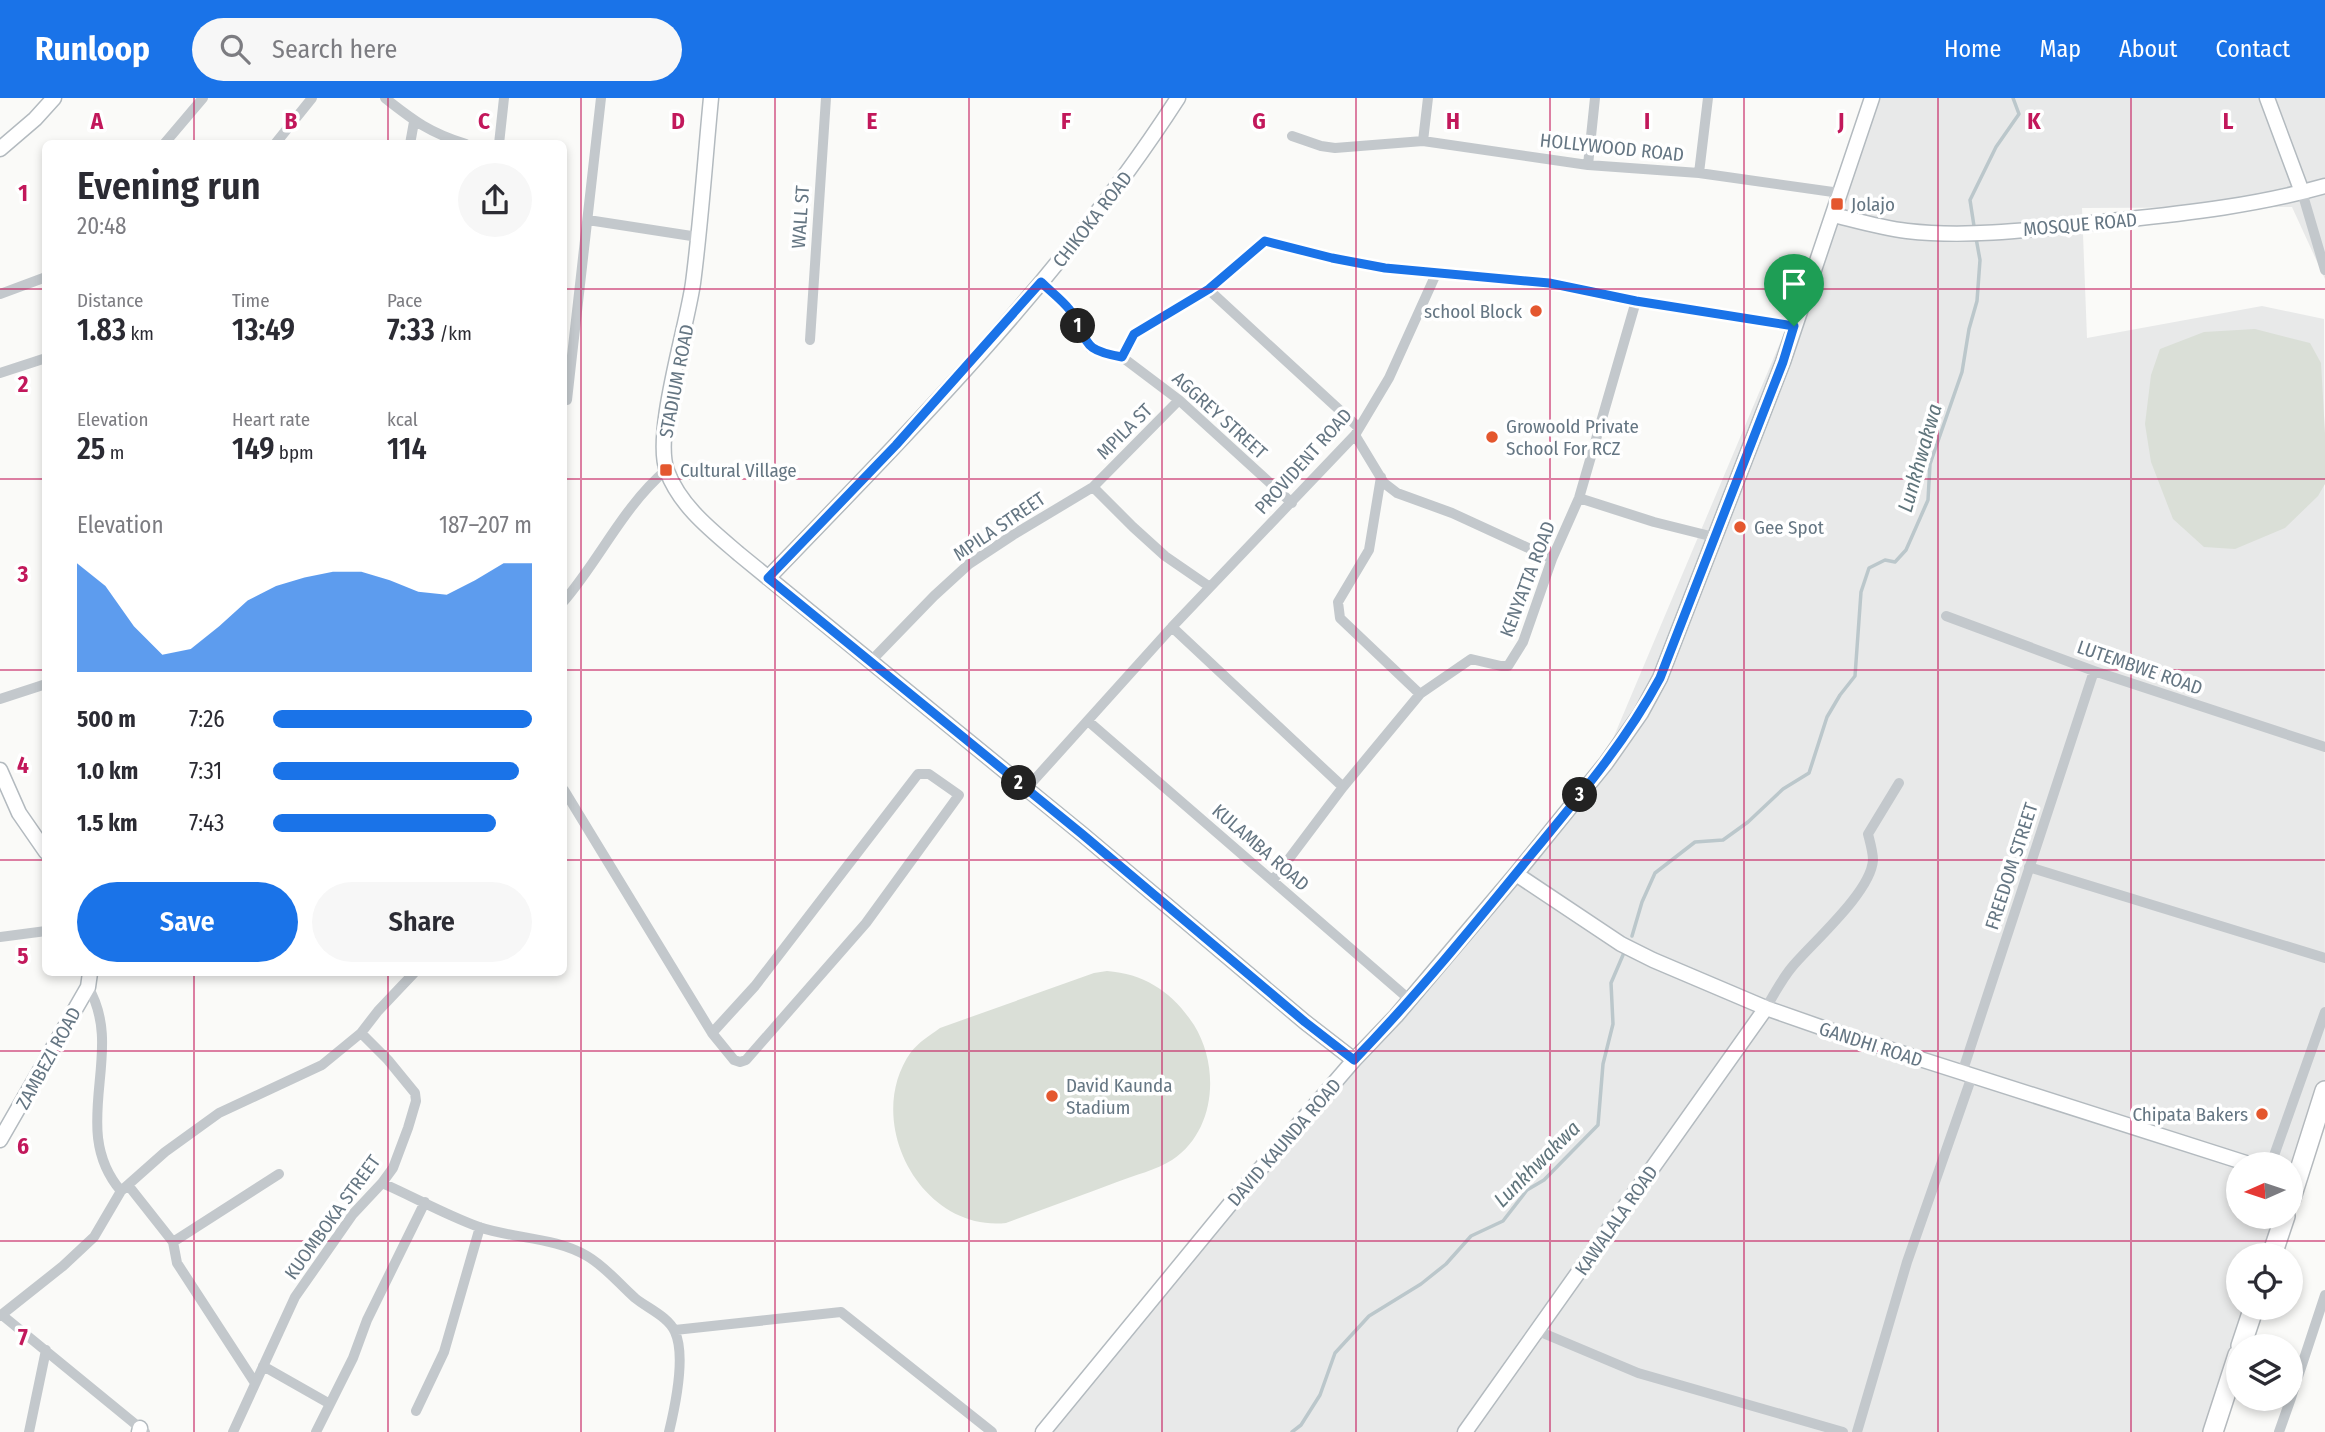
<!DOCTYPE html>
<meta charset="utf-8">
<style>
body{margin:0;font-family:"Fira Sans Condensed",sans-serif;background:#f7f7f7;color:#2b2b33;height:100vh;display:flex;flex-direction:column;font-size:26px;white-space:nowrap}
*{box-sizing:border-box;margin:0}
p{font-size:23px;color:#7c7c81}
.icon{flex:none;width:38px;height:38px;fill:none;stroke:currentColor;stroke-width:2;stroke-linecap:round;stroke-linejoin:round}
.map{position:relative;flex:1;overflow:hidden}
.sheet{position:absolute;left:42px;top:42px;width:525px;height:836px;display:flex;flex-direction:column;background:#fff;border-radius:10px;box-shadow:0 4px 10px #0003}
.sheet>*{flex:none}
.needle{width:46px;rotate:267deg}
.buttons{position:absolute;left:2226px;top:1054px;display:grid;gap:14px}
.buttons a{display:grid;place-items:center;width:77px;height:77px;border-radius:50%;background:#fff;box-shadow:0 4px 10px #0003;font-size:35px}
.pin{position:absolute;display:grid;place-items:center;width:60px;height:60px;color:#fff;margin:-72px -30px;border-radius:50% 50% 50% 0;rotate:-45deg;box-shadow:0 0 7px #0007}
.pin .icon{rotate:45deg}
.km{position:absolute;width:35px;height:35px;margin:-18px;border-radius:50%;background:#222;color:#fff;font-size:19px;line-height:35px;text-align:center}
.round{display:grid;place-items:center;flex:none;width:74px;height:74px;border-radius:37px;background:#f7f7f7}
.summary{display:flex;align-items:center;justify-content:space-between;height:119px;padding:0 35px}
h1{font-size:38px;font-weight:600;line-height:52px}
.figures{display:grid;grid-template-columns:repeat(3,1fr);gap:10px;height:119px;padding:7px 35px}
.figures div{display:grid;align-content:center}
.figures b{font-size:30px;font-weight:600}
.figures small{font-size:19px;font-weight:400}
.figures p{font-size:19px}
.chart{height:196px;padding:14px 35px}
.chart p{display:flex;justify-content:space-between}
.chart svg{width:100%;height:126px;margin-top:7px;fill:#1a73e8;opacity:.7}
.button{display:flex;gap:14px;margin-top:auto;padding:14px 35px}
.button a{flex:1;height:80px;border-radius:42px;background:#1a73e8;color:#fff;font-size:28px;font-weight:600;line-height:80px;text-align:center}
.button a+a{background:#f7f7f7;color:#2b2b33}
ul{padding:0 35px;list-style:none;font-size:23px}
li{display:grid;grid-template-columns:112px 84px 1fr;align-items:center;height:52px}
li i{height:18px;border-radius:9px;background:#1a73e8}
header{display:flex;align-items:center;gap:42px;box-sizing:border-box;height:98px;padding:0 35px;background:#1a73e8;color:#fff}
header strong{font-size:33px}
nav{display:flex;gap:38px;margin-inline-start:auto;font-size:24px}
.search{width:490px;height:63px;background:#f7f7f7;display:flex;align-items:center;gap:18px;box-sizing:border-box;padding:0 24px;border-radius:38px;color:#7c7c81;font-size:26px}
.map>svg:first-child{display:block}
.built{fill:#e8e9e9}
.green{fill:#dadfd7}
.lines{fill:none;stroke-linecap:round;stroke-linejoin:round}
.stream{stroke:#bbc7cb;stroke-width:3.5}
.secondary-casing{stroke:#b3babf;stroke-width:17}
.highway-casing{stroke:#b4b9bd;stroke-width:22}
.street{stroke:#c3c8cc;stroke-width:10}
.secondary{stroke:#fff;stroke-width:14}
.highway{stroke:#fff;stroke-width:19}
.route-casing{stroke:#fff;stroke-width:14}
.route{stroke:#1a73e8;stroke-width:9}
.grid{fill:none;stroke:#c2185b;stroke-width:2;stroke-opacity:0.55}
.poi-dot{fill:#e4572e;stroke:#fff;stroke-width:2.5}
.labels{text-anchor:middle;stroke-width:7;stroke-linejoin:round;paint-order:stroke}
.street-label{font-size:19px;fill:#657683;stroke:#fff}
.poi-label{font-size:19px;fill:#657683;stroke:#fff;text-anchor:start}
.water-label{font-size:21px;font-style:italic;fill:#60757c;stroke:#fff}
.grid-label{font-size:23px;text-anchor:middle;font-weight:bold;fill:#c2185b;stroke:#fff;stroke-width:7;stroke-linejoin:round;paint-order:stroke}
</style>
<header>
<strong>Runloop</strong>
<div class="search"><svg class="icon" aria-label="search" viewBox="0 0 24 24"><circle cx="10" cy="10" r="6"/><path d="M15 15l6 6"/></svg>Search here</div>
<nav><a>Home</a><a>Map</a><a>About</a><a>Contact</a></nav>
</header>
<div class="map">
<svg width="2325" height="1334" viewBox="0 0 2325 1334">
<rect width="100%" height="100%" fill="#fafaf8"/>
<path class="built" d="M1873,0H2325V181L2292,109L2082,110L2087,240L2262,208L2324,221L2325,1017L2291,1114V1066H2238V1118H2289L2275,1157H2238V1209H2257L2213,1334H1051L1604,662L1834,117Z"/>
<path class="green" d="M2255,231L2310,245L2321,265L2325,335V386L2318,398L2285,430L2235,451L2204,449L2173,421L2151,364L2145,326L2151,277L2160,251L2204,234Z
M1107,873C1146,876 1173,895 1194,927C1220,969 1216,1033 1172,1062C1156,1072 1135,1077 1117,1084C1080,1098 1043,1111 1006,1125C921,1134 862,1023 911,954C919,944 929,938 940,930L1094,875Z"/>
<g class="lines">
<path class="stream" d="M1974,128L1970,102L1996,49L2019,16L2013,0
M1632,838L1642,804L1655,775L1695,744L1723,742L1748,724L1783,691L1809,675L1827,619L1840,597L1855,578L1861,494L1869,470L1885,462L1895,464L1906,452L1928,402L1930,366L1962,274L1969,231L1977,203L1980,162L1976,140
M1292,1334L1301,1327L1320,1297L1335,1255L1369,1218L1421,1186L1446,1166L1471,1138L1503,1123L1527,1092L1544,1082L1598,1027L1603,966L1613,926L1611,885L1623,857"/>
<defs>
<path id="secondary" d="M711,0C705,62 701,124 693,185C687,229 653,336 667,373C680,408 711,432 739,456L1082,736L1305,924L1354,962
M2267,0L2302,94
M0,51L35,21L54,0
M1834,117C1858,123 1882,130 1907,133C1977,141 2050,129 2120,122C2189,115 2258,107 2325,88
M768,480C914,329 1064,177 1178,0
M0,672L19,715L46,754
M1516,776L1621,846L1653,862L1766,910L1823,930L2249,1066
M0,1042L88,889L90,875
M139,1334L140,1330
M1043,1334L1231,1105L1354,962L1396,918L1516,776L1606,665L1641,615L1660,580L1783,264L1872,0
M1465,1334L1766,910"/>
<path id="highway" d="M2291,1100L2325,993
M2272,1157L2285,1118
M2241,1248L2254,1209
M2213,1334L2238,1257"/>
</defs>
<use href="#secondary" class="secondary-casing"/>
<use href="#highway" class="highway-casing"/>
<path class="street" d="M385,0C414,23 430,35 466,46
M1292,38L1321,48L1335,50L1423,43L1588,67L1699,75L1840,95
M1423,43L1428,0
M164,46L203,0
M275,46L312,0
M410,46L414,24
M499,46L504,0
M1588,67L1595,0
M1699,75L1708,0
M2302,94L2325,172
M588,122L698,139
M1041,184L1070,213L1090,250L1101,255L1122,259L1179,302L1292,405
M1209,192L1358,329
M0,196L46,179
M810,242L826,0
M1122,259L1134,236L1209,192L1261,145L1272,143L1332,160L1385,170L1549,185L1636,203L1794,228
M0,275L46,260
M567,302L601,0
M1355,337L1384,385L1397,395L1452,415L1552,461
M1381,379L1369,452L1338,504L1340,520L1420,596
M1093,389L1133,429L1165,458L1210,489
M1579,400L1654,424L1714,439
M564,503C600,461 623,409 666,372
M1946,518L2094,573L2325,649
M1172,529L1343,689
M870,564L934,498L969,466L1013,437L1093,389L1179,302
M0,601L46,586
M1088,623L1410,902
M1026,691L1172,529L1355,337L1389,280L1436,176
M564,692L712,935L734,962L740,964L746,962L866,825L959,697L929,676H918L755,888L712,935
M2029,769L2325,860
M1273,782L1343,689L1420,596L1471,561L1501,568H1508L1523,544L1552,461L1579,400L1636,203
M0,839L46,833
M88,889C127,954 67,1030 121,1093
M1766,910C1774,896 1782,881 1792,869C1813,844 1871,794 1873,762C1873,754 1870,744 1868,736L1899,685
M1962,975L2094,573
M2271,1066L2325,914
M382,1085C414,1099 446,1117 479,1129C514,1141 555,1139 587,1158C606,1169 619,1186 635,1200C647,1210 669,1219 675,1234C686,1258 675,1309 669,1334
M128,1087L173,1144L177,1165L255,1285
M173,1144L279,1076
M2,1217L145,1334
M0,1218L63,1168L94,1139L121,1093L165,1054L219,1015L322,967L361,935L378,913L414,875
M675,1232L841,1214L992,1334
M1538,1233L1638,1275L1843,1334
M263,1268L330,1306
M2291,1300L2325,1197
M416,1313L444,1254L480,1129
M29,1334L46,1252
M233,1334L295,1199L353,1116L382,1085L393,1070L408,1030L416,1003L415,995L388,962L361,935
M316,1334L353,1260L367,1222L425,1104
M1857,1334L1907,1164L1972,978
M2279,1334L2291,1300"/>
<use href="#secondary" class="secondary"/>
<use href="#highway" class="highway"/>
</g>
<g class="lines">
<defs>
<path id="route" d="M1265,143L1332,160L1385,170L1549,185L1636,203L1794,228L1783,264L1660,580C1625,645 1578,700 1531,757C1474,827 1417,897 1354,962L1305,924L1082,736L768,480L896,347L1041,184C1050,193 1061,201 1069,211C1092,242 1076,251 1122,259L1134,236L1209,191Z"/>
</defs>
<use href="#route" class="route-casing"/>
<use href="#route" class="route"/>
</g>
<path class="grid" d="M194,0V46M388,0V46M581,0V1334M775,0V1334M969,0V1334M1162,0V1334M1356,0V1334M1550,0V1334M1744,0V1334M1938,0V1334M2131,0V1334M0,191H46M564,191H2325M0,381H46M564,381H2325M0,572H46M564,572H2325M0,762H46M564,762H2325M194,875V1334M388,875V1334M0,953H2325M0,1143H2325"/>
<g class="poi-dot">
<rect x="1830" y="99" width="14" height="14" rx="3.5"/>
<circle cx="1536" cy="213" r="7"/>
<circle cx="1492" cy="339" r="7"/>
<rect x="659" y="365" width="14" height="14" rx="3.5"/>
<circle cx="1740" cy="429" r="7"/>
<circle cx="1052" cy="998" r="7"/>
<circle cx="2262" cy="1016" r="7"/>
</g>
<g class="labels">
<g class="street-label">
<text transform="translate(1612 49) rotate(6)" y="7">HOLLYWOOD ROAD</text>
<text transform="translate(800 119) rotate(-86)" y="7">WALL ST</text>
<text transform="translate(1092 121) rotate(-52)" y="7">CHIKOKA ROAD</text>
<text transform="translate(2080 126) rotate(-5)" y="7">MOSQUE ROAD</text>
<text transform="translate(676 283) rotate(-79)" y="7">STADIUM ROAD</text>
<text transform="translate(1220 317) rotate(42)" y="7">AGGREY STREET</text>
<text transform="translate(1124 333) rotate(-45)" y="7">MPILA ST</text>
<text transform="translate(1303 363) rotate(-48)" y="7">PROVIDENT ROAD</text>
<text transform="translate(999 428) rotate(-34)" y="7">MPILA STREET</text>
<text transform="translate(1527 481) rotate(-69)" y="7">KENYATTA ROAD</text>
<text transform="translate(2140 569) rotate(19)" y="7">LUTEMBWE ROAD</text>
<text transform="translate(1261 749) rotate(41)" y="7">KULAMBA ROAD</text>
<text transform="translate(2011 768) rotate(-72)" y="7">FREEDOM STREET</text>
<text transform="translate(1871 946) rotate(18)" y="7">GANDHI ROAD</text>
<text transform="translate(48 960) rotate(-61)" y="7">ZAMBEZI ROAD</text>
<text transform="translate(1284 1044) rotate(-49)" y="7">DAVID KAUNDA ROAD</text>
<text transform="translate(332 1119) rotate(-54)" y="7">KUOMBOKA STREET</text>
<text transform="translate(1616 1122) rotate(-55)" y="7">KAWALALA ROAD</text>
</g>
<g class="poi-label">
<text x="1851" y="113">Jolajo</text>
<text x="1522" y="220" text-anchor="end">school Block</text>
<text x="1506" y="335">Growoold Private<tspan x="1506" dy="22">School For RCZ</tspan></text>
<text x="680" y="379">Cultural Village</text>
<text x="1754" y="436">Gee Spot</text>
<text x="1066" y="994">David Kaunda<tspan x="1066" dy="22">Stadium</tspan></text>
<text x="2248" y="1023" text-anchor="end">Chipata Bakers</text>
</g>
<g class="water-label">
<text transform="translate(1920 360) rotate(-74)" y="7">Lunkhwakwa</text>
<text transform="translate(1537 1066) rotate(-45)" y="7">Lunkhwakwa</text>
</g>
</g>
<g class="grid-label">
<text x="97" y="31">A</text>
<text x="291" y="31">B</text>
<text x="484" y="31">C</text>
<text x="678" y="31">D</text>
<text x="872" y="31">E</text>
<text x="1066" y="31">F</text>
<text x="1259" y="31">G</text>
<text x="1453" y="31">H</text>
<text x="1647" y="31">I</text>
<text x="1841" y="31">J</text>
<text x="2034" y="31">K</text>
<text x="2228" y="31">L</text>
<text x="23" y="103">1</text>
<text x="23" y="294">2</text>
<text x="23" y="484">3</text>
<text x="23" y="675">4</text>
<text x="23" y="866">5</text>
<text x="23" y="1056">6</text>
<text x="23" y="1247">7</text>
</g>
</svg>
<div class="buttons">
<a><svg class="needle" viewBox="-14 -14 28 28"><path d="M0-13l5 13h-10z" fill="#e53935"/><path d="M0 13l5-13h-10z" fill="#7c7c81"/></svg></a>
<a><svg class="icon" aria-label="locate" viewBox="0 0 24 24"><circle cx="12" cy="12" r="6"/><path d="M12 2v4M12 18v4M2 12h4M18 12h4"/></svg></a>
<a><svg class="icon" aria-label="layers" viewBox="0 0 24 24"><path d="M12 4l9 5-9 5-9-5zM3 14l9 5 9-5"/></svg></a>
</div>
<div class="pin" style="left:1794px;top:228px;background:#1e9e55"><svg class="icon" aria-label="arrive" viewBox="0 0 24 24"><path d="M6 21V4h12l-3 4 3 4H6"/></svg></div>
<b class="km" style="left:1078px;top:228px">1</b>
<b class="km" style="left:1019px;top:685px">2</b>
<b class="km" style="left:1580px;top:697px">3</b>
<section class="sheet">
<div class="summary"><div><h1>Evening run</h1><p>20:48</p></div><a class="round"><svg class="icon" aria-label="share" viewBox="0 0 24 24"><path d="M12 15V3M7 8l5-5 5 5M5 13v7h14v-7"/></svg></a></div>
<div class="figures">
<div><p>Distance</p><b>1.83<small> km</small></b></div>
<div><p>Time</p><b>13:49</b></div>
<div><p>Pace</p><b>7:33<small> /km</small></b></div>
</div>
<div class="figures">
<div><p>Elevation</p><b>25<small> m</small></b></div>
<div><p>Heart rate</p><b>149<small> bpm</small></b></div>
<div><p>kcal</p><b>114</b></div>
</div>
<div class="chart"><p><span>Elevation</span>187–207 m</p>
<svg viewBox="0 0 160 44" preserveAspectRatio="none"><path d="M0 44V6L10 14L20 28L30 38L40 36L50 28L60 19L70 14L80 11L90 9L100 9L110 12L120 16L130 17L140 12L150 6L160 6V44z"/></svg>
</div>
<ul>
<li><b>500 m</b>7:26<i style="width:100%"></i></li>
<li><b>1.0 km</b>7:31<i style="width:95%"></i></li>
<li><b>1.5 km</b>7:43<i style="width:86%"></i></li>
</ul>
<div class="button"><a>Save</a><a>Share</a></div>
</section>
</div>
